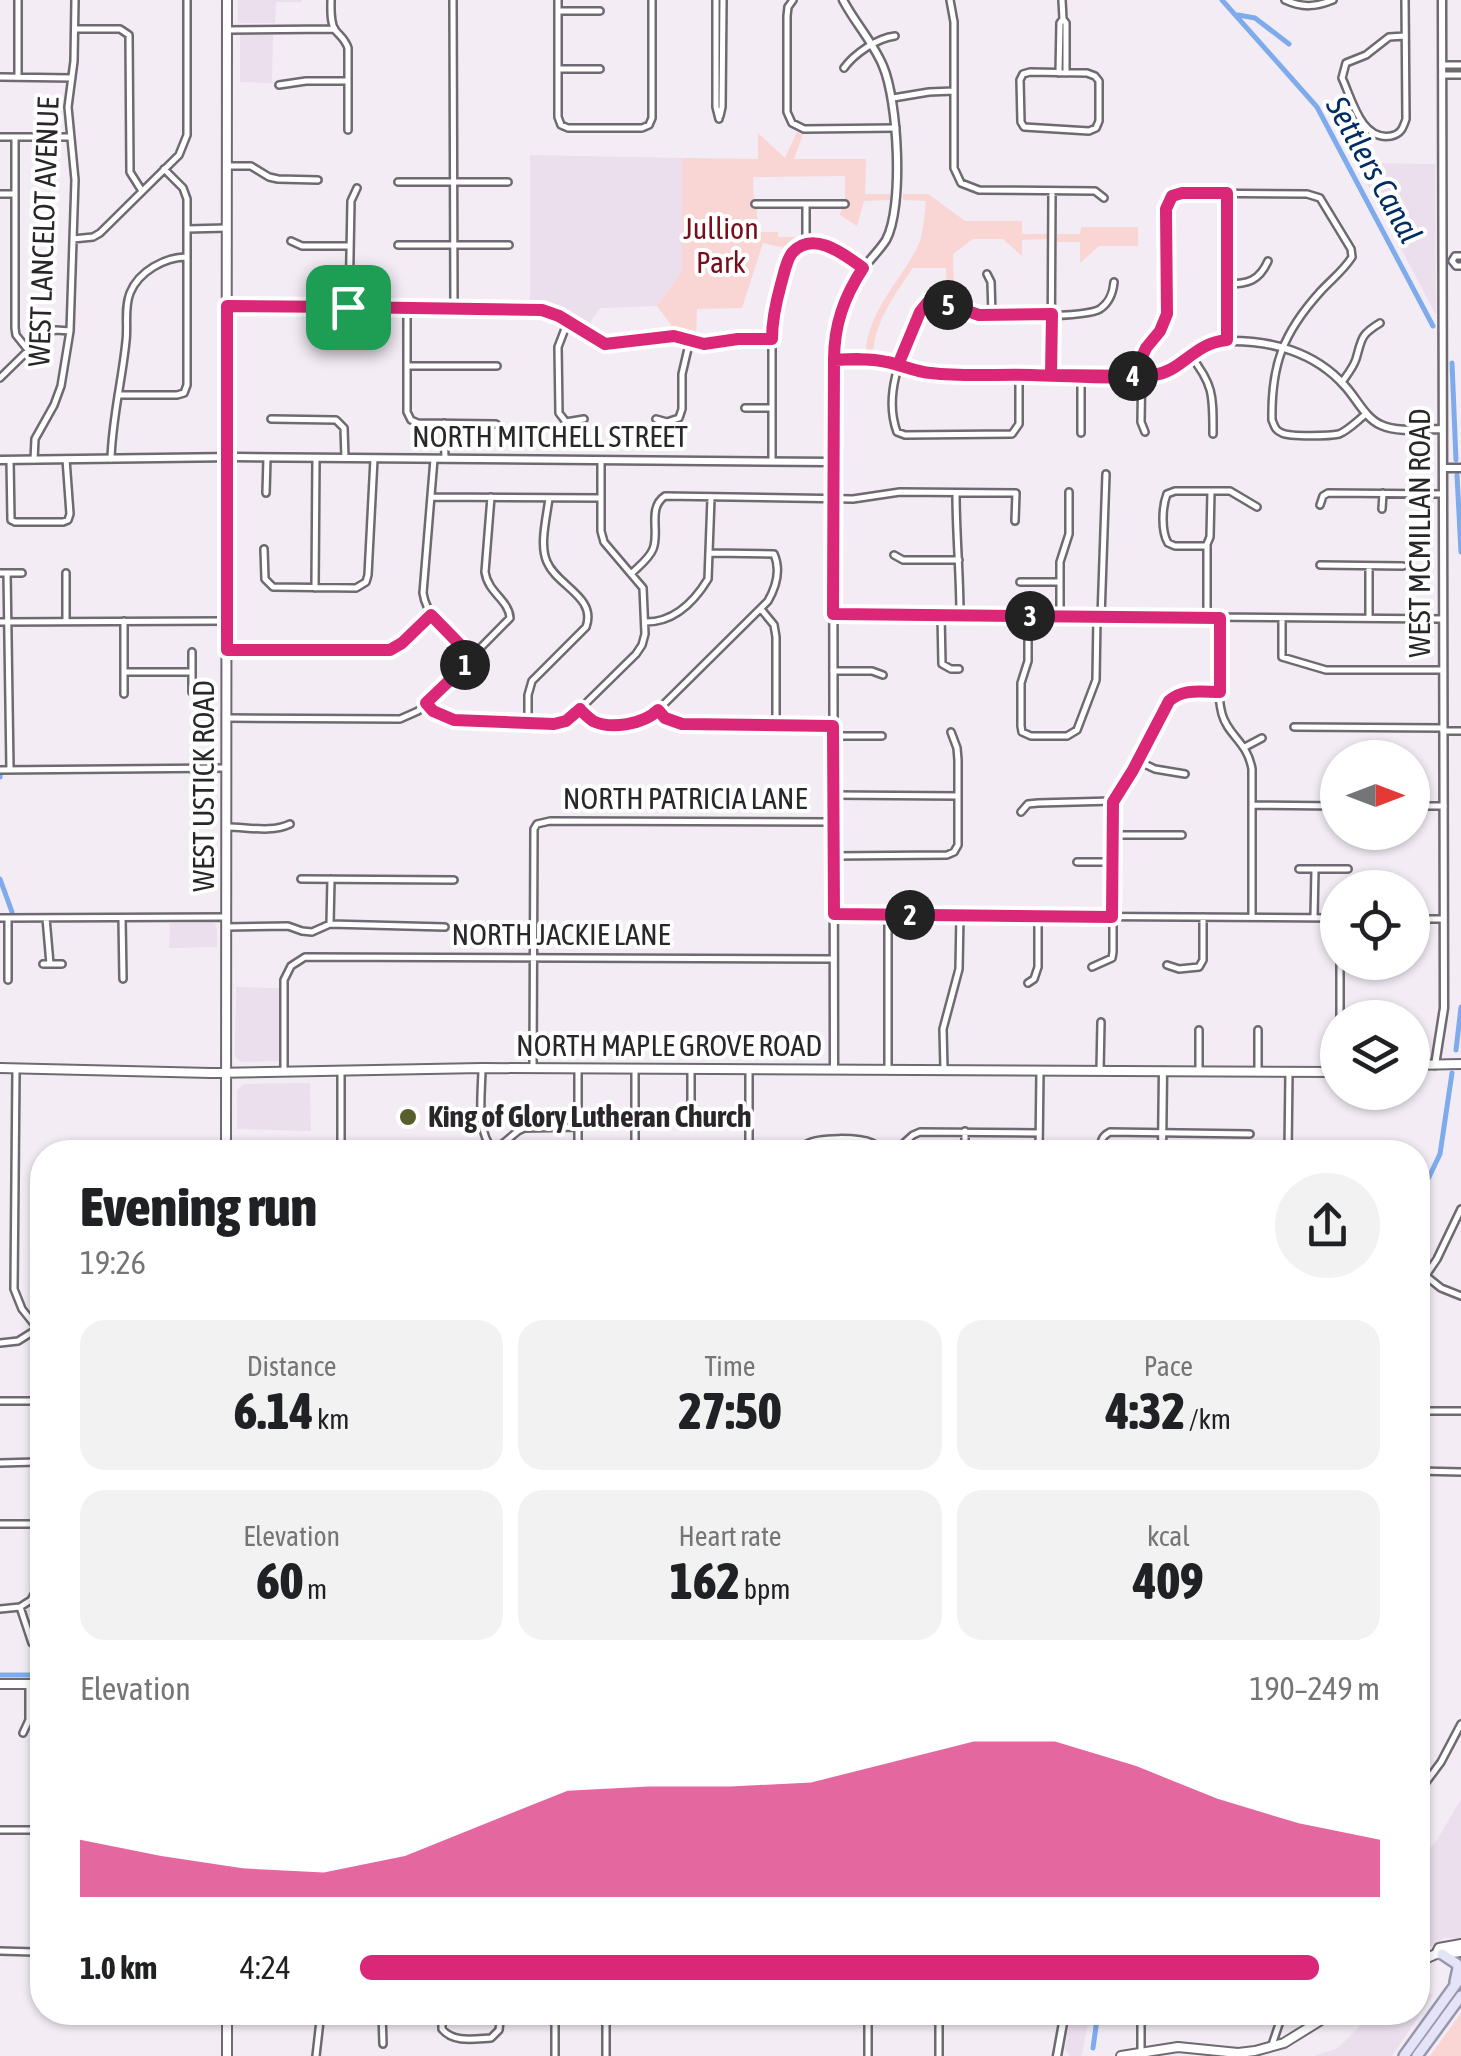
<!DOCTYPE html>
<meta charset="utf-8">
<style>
body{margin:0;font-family:"Asap Condensed",sans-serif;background:#f2f2f2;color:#202124;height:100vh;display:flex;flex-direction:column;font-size:38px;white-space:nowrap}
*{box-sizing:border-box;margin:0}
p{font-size:32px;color:#757577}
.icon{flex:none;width:55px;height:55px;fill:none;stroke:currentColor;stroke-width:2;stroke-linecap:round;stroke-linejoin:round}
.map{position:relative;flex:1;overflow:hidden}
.side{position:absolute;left:30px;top:1140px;width:1400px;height:885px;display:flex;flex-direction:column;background:#fff;border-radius:40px;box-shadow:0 2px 8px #0004}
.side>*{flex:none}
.needle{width:65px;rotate:90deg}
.tools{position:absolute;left:1320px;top:740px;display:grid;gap:20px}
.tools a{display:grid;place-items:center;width:110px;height:110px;border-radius:50%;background:#fff;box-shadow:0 2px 8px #0004;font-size:50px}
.pin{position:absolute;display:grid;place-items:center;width:85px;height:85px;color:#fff;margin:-42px;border-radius:20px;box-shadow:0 5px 15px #0006}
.km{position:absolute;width:50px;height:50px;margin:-25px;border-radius:50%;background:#222;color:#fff;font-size:28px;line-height:50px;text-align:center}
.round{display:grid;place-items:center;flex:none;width:105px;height:105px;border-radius:52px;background:#f2f2f2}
.overview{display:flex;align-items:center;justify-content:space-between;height:170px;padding:0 50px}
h1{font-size:55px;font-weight:800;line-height:75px}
.stats{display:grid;grid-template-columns:repeat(3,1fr);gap:15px;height:170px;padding:10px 50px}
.stats div{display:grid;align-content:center;border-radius:25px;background:#f2f2f2;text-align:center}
.stats b{font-size:50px;font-weight:800}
.stats small{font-size:28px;font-weight:400}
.stats p{font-size:28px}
.chart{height:280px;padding:20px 50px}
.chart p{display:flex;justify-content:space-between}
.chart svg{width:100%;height:180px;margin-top:10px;fill:#db2777;opacity:.7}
ul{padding:0 50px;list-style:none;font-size:32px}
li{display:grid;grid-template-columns:160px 120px 1fr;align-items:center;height:75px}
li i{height:25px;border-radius:12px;background:#db2777}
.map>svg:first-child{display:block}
.built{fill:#ebdfee}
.green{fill:#f9d5d3}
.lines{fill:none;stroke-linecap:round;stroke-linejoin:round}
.canal{stroke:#7eabec;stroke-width:5}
.minor-casing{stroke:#6f6971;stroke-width:10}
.tertiary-casing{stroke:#6f6971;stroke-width:11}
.secondary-casing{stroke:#6f6971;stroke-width:12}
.primary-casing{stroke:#9896ac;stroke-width:14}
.minor{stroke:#fff;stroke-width:5}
.tertiary{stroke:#fff;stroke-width:6}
.secondary{stroke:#fff;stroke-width:8}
.primary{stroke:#e5e3f7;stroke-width:9}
.route-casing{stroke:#fff;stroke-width:20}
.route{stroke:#db2777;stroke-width:12}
.poi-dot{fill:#585f2d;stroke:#fff;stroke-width:4}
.labels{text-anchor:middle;stroke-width:8;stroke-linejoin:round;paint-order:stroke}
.park-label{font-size:30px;fill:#770e1b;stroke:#fff}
.street-label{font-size:30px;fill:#29272a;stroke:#fff}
.poi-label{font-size:30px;font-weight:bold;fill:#29272a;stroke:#fff;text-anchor:start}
.water-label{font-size:32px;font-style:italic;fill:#012c64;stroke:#fff}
</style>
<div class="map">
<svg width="1461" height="2056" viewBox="0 0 1461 2056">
<rect width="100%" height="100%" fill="#f3ecf5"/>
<path class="built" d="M238,0H302V2H276L275,23H238Z
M240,35H273L272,83L240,82Z
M530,155L682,158V273L657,306L600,308L587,327L569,313L548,303H530Z
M1356,163L1435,164L1436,315Z
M170,923H215L217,929V947L169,948Z
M236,987L280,988L279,1061L241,1062L235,1056Z
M310,1083L311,1131L237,1129V1090L244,1084Z
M1461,1799V1938H1445L1418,1954V1864L1438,1838Z
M1418,1988L1433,1995L1392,2056H1314L1338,2048L1373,2013L1418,2012Z
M1071,2013H1090L1082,2055L1077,2056H1070L1065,2049Z"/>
<path class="green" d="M797,132L803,134L794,159H866L865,194H890V200L864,201L857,226L840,215L842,208H845V176L753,177L754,208L757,209V232H778V237H802L789,249L763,243L742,308L697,309L696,335L672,330L671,325L657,306L682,272V158L758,159V133L785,158Z
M903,194H928L965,221H1022V234H1047V239L1022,240V256L1003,239H973L953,254L954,301L947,298L946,268H913C896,292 874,323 873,354H866C866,314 900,281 917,248C924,235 924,216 926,201L903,200Z
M1081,227H1138V246H1099L1080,263V242H1057V234H1080Z
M1461,2013V2056H1430Z"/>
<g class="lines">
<path class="canal" d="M1222,0L1317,107L1433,326
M1238,15L1255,18L1289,44
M1452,363L1456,460
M1457,475L1461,552
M0,777V774
M0,879L12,912
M1456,1050L1461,1007
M1418,1200L1440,1154L1452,1073
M0,1675H42
M1093,2048L1098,2012"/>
<defs>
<path id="minor" d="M331,0C331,9 330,22 335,30C341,37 345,39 348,48V130
M453,0L454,308
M558,0V117L561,125L568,128H642L649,125L652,118V0
M716,0V107L719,119
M793,0L788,7L787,16V112L792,123L804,129L896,128
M950,0L954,22V168L961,183L979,190L1095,191L1104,198
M1062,0L1063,19
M1285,0C1302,8 1316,7 1333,0
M1405,0L1406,119C1403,128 1401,134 1391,136C1361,141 1352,99 1342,78L1346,63L1366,55L1389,37L1405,36
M558,11H600
M75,29H120L129,35L130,172L142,191
M228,30L335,29
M1442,65H1461
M844,68C854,54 877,38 895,36
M558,69H600
M1030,72L1087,73L1095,76L1099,81V121L1096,128L1089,131L1024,127L1021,122L1020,80L1023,74Z
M1059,73L1060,23L1063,19L1066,23V73
M1442,75H1461
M0,77L72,78
M18,77V0
M279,85L306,81H348
M893,98L929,92L954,91
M720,116L722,107L723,0
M0,137H70
M15,137V328L16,335L28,350
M227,166H251L269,177L278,179L318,180
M398,182H508
M1227,193V340
M0,194H15
M755,204H845
M187,229L227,228
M73,239L93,237L100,233L179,155L187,135V0
M291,241L302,246H349
M398,245H509
M806,245C829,241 846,255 863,268
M1461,256H1455L1452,261L1456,266H1461
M987,274L991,282L992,315
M1227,284C1248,284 1259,281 1268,261
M227,306L535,309L559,316L605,344L674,336L704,344L738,339H772
M349,307L351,201L357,188
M407,308V412L411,420L418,423L496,424
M568,321L558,347L559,413L566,422L584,419
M1190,355C1214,385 1213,396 1213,434
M407,366H497
M1019,375V424L1012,434L905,435L897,432C882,391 905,348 920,312L928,303C945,299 957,311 973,314C993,317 1086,318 1100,309C1110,302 1113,293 1114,282
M1051,375L1052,191
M0,378L46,333L56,330L70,331
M1342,382C1347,375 1353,368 1356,359C1362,339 1360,335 1380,323
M118,395H177L184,393L187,385V199L183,188L164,169
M745,408H772
M271,419L336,420L344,428L345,458
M656,419L667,422L679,418L682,409V374L690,340
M444,423L445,459
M1145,432L1141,422L1142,357L1149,342L1161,331L1167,314V209L1172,197L1182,193L1307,194L1320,198L1351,249L1352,257C1344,270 1331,280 1320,292C1283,333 1271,365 1272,420C1275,427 1275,430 1282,433C1290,437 1330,436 1339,434C1349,430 1358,420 1366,414
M1081,433V375
M111,459C112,419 122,381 126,341C128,326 124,308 130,293C139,271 165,257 187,257
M434,459L423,593C427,620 454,639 473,658
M10,460L11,520L15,522H63L68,520L70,514L66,459
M34,460L35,439L54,405L61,386L70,331L75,180L68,107L74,61L75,0
M772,460V328L775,306L786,266L793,252L806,245V204
M266,493L267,458
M956,494C956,534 960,574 960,615
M431,497L601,498
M1320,505L1323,496L1328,493L1443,494
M1382,509L1383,493
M1207,546H1175L1168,543C1161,531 1162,507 1167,494L1175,491H1230L1257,507
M264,549L265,579L273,587L356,588L366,582L368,575L374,459
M894,555L903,560H959
M1320,565L1403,566
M0,573H22
M7,573L10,769
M66,573V621
M631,574C639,566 649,559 653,549C660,532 647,508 665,496L853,499L900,492L1016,493L1015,521
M1020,582H1060
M315,588L316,458
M761,609L774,625L776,637V725
M833,614L1443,619
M941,615L942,664L951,669H959
M1028,616V661L1021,683V726L1022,732L1031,736H1067L1077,730L1096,680L1097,617
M1060,616V562L1069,534V492
M1101,617L1106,474
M1207,617V544L1210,537L1211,491
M1282,618V657L1326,670H1443
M1369,618V566
M1220,619C1220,647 1215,687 1222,714C1228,736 1247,741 1252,769V917
M124,621V694
M0,622L227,621
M646,622C674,622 694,602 708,579L711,498
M227,650L390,649L403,643L431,615
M833,671H872L883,675
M124,672H192
M192,692V652
M426,703L510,618C509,600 488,593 485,572L491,497
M580,709L636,654L642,645L645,634L643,588L604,542L601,531V460
M658,710L768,601C776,587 781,570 774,554L710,553
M227,718L400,719L418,711L426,703L433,711L454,721L554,724L566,721L580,709C583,712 589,719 593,721C611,730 644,724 658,710L665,718L682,724L833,726
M528,723V695L532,681L586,627C597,597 557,586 547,562C539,545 547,516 549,498
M1294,727L1443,728
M1443,731H1461
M833,736H882
M1245,747L1262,738
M1138,761L1155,769L1185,774
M0,770L227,768
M833,795L958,796
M1252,805L1338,806
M1412,806H1444
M1021,812L1028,804L1038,803L1113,801
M227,827C248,827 271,833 290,824
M1112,835H1182
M833,856L947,855L954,852L958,845V760L957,748L951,732
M1077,862H1112
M1299,869H1348
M301,879L454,880
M834,915L1338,918
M888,917V1069
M1314,917L1315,870
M0,918L227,917
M8,918V980
M46,918L50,964
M122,918L123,979
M1412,919H1443
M330,924L331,879
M227,927L288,926L302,931L312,932L330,924L445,927
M1340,962V1018
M43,964H62
M1167,965L1179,969L1199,967L1203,960V917
M1092,967L1112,958L1113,952V801L1133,770L1169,701C1184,688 1202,692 1220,691
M1028,983L1034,979L1038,967V916
M1199,1030V1071
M1258,1030V1072
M482,1068C482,1094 475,1131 494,1151
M533,1068L534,829L537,824L550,821L833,822
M635,1069V1152
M691,1069V1115
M944,1069L943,1029L959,969L960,915
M16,1070L14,1289L22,1309L38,1329
M1100,1070L1101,1022
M284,1071V980L291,966L305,957L834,959
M341,1071V1152
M749,1071V1152
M494,1151L518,1131L524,1128L578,1127
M578,1152V1068
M806,1152L807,1144C818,1137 859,1137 872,1143C878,1145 880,1148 885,1152
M894,1152L913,1135L920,1132L1039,1133
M965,1152V1131
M1039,1152L1040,1071
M1101,1152C1101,1143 1100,1137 1110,1132L1250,1134
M1288,1152L1289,1072
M1426,1276L1441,1288L1461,1296
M1418,1287L1437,1259L1461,1209
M0,1343L18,1341L42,1326
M0,1401H37
M1418,1411H1461
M0,1463L37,1462
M1418,1471L1461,1472
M0,1524H42
M0,1609L20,1607
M32,1643L20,1607L31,1600L36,1591L38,1524
M23,1733L29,1720V1684
M1418,1793L1441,1762L1461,1724
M0,1830H42
M42,1883L41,1900L42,1925
M0,1951L34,1952L42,1948V1944
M382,2012L383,2044
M442,2012V2029C453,2043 474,2039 491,2038L499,2030L501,2012
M555,2012V2056
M1141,2012V2052
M868,2014V2056
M939,2014V2056
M1272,2045L1283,2012
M316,2056L321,2012
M606,2056V2012"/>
<path id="tertiary" d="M833,360L881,361L919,371L944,374L1152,375C1181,371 1196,341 1227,341C1271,340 1315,352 1345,386C1357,399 1365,418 1381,425C1399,433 1423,429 1442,429
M0,460L236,457L833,462
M1443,468H1461
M1435,1065L1444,1008L1442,0
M834,1068L833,349C837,320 844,294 862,270C869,260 879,251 886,240C904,207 898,101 883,66C873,42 855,23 843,0
M1162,1152L1163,1071
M1057,2056L1065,2012"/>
<path id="secondary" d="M1412,1065L1461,1064
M0,1068L211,1073L482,1068L1338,1072
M226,1152L227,0
M0,1684H42
M1441,1954L1461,1952
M1418,1962L1436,1954L1439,1948L1461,1944
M227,2056V2012
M1121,2056L1178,2047L1238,2053L1255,2051L1284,2043L1334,2012"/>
<path id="primary" d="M1442,1954L1457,1964L1458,1968L1455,1982
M1404,2056L1461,1977
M1417,2056L1461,1996"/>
</defs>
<use href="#minor" class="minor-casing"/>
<use href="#tertiary" class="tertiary-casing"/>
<use href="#secondary" class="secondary-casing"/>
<use href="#primary" class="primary-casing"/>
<use href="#minor" class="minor"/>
<use href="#tertiary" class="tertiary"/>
<use href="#secondary" class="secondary"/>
<use href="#primary" class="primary"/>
</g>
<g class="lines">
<defs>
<path id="route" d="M348,307L227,306V650H390L402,643L431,615L473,658L426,703L433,711L454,720L554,724L566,721L580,709C582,712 590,719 593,721C611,730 644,724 658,710L665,718L682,724L833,726L834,914L1112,917L1113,802L1133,770L1169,701C1184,688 1202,692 1220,692V618L833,614L834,360C851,359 870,358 887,362C902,365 916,372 931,373C964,377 998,374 1031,375C1071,376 1113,380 1153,375C1182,372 1193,343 1227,340V193H1182L1172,196L1166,209L1167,314L1160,331L1146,348L1142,357V376L1051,375L1052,314L979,315L938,301L928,302L920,312L898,365C877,358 855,359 834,360C834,325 844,297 863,268C845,255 813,229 792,253C786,261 784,274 781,284C776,302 772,320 772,339H738L704,344L674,336L605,344L559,316L542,310L348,307"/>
</defs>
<use href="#route" class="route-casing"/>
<use href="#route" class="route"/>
</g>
<circle class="poi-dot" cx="408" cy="1117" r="10"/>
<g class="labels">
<g class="park-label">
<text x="721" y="239">Jullion<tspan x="721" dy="34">Park</tspan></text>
</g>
<g class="street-label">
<text transform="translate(44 232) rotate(-88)" y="10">WEST LANCELOT AVENUE</text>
<text x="550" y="447">NORTH MITCHELL STREET</text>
<text transform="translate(1420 533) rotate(-90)" y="10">WEST MCMILLAN ROAD</text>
<text transform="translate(204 786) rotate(-90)" y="10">WEST USTICK ROAD</text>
<text x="685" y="809">NORTH PATRICIA LANE</text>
<text x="561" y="945">NORTH JACKIE LANE</text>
<text x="669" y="1056">NORTH MAPLE GROVE ROAD</text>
</g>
<g class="poi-label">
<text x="428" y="1127">King of Glory Lutheran Church</text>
</g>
<g class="water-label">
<text transform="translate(1374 170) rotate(61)" y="11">Settlers Canal</text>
</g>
</g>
</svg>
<div class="tools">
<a><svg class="needle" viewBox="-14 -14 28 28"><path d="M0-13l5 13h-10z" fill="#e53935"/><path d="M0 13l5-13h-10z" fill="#757577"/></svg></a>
<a><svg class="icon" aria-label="locate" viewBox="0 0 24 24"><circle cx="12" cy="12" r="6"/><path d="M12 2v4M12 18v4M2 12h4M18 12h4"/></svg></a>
<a><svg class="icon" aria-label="layers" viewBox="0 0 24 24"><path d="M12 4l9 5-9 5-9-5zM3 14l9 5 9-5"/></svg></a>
</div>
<div class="pin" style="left:348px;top:307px;background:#1e9e55"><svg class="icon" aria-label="arrive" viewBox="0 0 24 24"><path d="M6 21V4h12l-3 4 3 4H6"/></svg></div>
<b class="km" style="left:465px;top:665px">1</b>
<b class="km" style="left:910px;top:915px">2</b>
<b class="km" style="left:1030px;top:616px">3</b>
<b class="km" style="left:1133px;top:376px">4</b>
<b class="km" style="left:948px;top:305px">5</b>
<section class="side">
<div class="overview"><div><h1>Evening run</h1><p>19:26</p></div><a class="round"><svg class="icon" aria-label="share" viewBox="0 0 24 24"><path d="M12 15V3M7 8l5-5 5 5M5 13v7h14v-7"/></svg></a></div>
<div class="stats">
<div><p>Distance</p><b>6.14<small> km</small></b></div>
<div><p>Time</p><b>27:50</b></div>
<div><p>Pace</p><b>4:32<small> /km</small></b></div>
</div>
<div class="stats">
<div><p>Elevation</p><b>60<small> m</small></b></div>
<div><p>Heart rate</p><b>162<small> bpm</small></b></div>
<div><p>kcal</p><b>409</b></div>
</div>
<div class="chart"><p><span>Elevation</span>190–249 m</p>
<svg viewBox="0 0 160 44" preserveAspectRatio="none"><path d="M0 44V30L10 34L20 37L30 38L40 34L50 26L60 18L70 17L80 17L90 16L100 11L110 6L120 6L130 12L140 20L150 26L160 30V44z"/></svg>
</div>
<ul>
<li><b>1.0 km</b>4:24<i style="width:94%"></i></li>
</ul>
</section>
</div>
